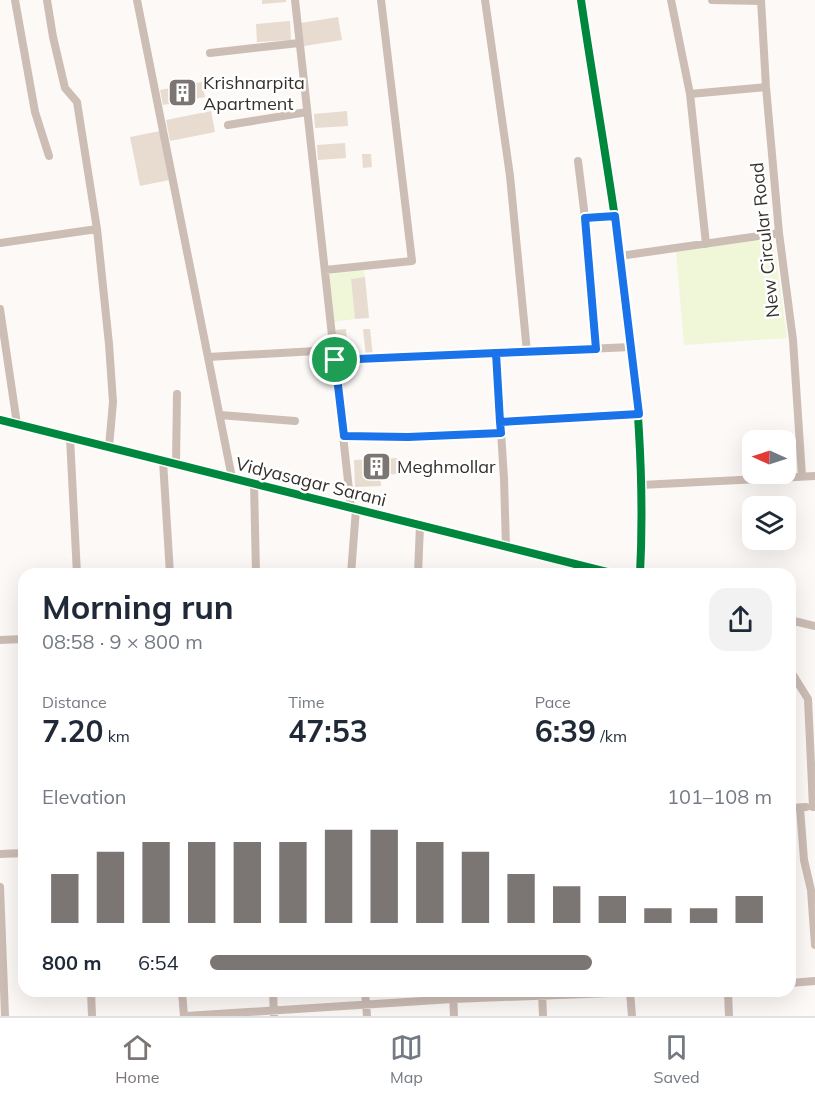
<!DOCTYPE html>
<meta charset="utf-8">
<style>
body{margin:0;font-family:Mulish,sans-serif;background:#f2f2f3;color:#1f2937;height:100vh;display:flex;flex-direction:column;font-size:22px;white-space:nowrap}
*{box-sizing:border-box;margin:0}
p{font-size:20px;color:#747a83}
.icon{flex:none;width:33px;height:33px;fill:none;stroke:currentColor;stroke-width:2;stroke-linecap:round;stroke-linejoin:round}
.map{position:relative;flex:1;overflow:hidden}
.details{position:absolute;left:18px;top:568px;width:778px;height:429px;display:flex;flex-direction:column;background:#fff;border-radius:18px;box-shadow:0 6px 24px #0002}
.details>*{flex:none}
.needle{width:39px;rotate:273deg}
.fabs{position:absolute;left:742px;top:430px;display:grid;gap:12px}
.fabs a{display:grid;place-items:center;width:54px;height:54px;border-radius:12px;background:#fff;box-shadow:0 6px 24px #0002;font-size:30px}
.pin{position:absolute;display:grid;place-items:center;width:51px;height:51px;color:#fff;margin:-26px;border:3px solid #fff;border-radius:50%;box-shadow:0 2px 6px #0007}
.round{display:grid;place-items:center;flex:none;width:63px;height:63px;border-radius:18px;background:#f2f2f3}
.overview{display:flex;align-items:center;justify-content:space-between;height:102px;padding:0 24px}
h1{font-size:33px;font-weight:700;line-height:45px}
.stats{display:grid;grid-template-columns:repeat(3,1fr);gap:9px;height:102px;padding:6px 24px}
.stats div{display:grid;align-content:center}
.stats b{font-size:30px;font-weight:700}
.stats small{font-size:16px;font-weight:400}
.stats p{font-size:16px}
.chart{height:168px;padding:12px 24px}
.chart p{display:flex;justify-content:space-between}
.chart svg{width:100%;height:108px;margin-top:6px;stroke:#7b7673;stroke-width:6}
ul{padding:0 24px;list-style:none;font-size:20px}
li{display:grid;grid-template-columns:96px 72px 1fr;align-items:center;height:45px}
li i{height:15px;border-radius:8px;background:#7b7673}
.tab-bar{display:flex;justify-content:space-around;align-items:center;height:84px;border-top:2px solid #e0e1e3;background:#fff;font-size:16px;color:#747a83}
.tab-bar a{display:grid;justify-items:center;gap:3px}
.tab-bar .selected{color:#7b7673}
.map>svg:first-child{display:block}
.green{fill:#f0f7d8}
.building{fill:#e8dbcf}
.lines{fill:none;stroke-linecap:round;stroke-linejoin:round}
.street{stroke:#ccbdb5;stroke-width:8}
.cycleway-casing{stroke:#fff;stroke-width:11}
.cycleway{stroke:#00873e;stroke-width:8}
.route-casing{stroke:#fff;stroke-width:12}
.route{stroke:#1a73e8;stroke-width:8}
.labels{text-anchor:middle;stroke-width:5;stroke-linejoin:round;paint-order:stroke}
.poi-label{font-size:18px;fill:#35302c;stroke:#fff;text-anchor:start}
.street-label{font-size:18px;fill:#35302c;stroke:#fff}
</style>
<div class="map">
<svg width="815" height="1016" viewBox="0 0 815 1016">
<rect width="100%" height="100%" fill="#fcf9f7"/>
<path class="green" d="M773,237L787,338L684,345L676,252Z
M364,270L365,277L351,279L355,319L332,322L327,278L330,274Z"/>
<path class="building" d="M262,0H286V2L262,4Z
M338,17L342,40L304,46L301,23Z
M290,21L291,40L257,42L256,24Z
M202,82L205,97L163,105L160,90Z
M211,111L215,132L170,141L166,120Z
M347,111L348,126L315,128L314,114Z
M160,131L169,180L140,186L130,137Z
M345,143L346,158L318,160L317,145Z
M362,154H371L372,167L363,168Z
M365,277L369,318L355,319L351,279Z
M346,329L347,341L335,342L334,330Z
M363,329H370L373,356L366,357Z
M397,458L398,474L380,475L381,486L355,487L354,460Z"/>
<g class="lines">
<path class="street" d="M15,0L35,112L49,156
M47,0L53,37L65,88L77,102L97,229L109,344L113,402L109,447
M137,0L232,478
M295,0L351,508
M485,0L510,176L527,352
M581,0C609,190 650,382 640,574
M671,0L690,94L706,244
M712,0L761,1
M761,0L766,87L779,233L793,340L802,476
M210,53L299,43
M690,94L766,87
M228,125L307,112
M578,161L585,218L596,349
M585,218L614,216
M0,243L97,229
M620,256L779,233
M325,270L412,261L381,0
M0,309L17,424
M496,353L504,479L506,547
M208,357L334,350
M335,360L631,347
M220,415L295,421
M0,420L615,574
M500,422L639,414
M344,436L407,437L501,433
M70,438L77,574
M163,461L170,574
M176,464L177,394
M254,483L256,574
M641,485L815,476
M351,574L356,509
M418,574L420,525
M790,620L815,626
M790,637L792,621
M0,640L24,639
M790,670L808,699L813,807
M790,808L806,807
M800,808L804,860L811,890L815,945
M0,854L24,853
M0,887L5,1016
M790,983L815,981
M91,992L92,1016
M182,992L184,1016
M273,992L274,1016
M365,992L367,1016
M453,992L454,1016
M542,992L543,1016
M630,992L632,1016
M728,992L729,1016
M186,1016L453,999L637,992"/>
<defs>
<path id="cycleway" d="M581,0C609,190 650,382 640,574
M0,420L615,574"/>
</defs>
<use href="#cycleway" class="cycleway-casing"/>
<use href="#cycleway" class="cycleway"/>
</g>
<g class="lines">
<defs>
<path id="route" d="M335,360L496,353L500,422L639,414L615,216L585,218L596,349L496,353L500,422L501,433L408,437L344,436L335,360"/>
</defs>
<use href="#route" class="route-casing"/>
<use href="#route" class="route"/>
</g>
<defs>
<symbol id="building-square" viewBox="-11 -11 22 22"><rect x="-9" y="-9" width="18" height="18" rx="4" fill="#7b7673" stroke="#fff"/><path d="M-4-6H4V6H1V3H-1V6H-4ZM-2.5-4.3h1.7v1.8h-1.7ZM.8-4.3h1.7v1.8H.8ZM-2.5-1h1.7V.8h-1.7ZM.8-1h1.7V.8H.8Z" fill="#fff"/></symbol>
</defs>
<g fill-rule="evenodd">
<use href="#building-square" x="166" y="76" width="33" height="33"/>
<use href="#building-square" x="360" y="450" width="33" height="33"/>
</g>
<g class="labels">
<g class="poi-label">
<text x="203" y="89">Krishnarpita<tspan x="203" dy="21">Apartment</tspan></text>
<text x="397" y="473">Meghmollar</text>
</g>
<g class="street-label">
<text transform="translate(765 240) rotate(-96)" y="6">New Circular Road</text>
<text transform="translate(311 482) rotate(14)" y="6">Vidyasagar Sarani</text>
</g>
</g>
</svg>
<div class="fabs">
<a><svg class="needle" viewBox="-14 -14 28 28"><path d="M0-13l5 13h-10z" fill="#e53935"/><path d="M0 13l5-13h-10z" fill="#747a83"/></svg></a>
<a><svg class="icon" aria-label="layers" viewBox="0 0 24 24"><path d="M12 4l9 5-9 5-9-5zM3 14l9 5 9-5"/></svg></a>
</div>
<div class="pin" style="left:335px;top:360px;background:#1e9e55"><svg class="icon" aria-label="arrive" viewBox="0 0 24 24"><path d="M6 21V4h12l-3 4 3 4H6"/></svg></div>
<section class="details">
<div class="overview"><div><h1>Morning run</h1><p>08:58 · 9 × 800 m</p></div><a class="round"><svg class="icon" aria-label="share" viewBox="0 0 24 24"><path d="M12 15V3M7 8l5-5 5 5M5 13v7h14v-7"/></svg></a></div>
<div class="stats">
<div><p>Distance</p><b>7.20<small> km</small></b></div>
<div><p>Time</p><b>47:53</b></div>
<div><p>Pace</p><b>6:39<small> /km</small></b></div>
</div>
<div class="chart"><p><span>Elevation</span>101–108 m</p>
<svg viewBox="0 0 160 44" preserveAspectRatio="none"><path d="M5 44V24M15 44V15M25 44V11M35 44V11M45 44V11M55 44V11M65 44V6M75 44V6M85 44V11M95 44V15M105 44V24M115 44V29M125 44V33M135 44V38M145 44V38M155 44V33"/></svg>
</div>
<ul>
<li><b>800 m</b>6:54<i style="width:68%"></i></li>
</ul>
</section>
</div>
<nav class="tab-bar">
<a class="selected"><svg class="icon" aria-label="home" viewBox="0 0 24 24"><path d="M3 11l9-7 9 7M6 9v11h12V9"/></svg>Home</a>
<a><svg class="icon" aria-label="map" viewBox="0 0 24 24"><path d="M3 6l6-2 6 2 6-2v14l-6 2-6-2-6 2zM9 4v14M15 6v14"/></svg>Map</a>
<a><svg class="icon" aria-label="saved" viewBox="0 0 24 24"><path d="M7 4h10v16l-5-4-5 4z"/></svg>Saved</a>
</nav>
